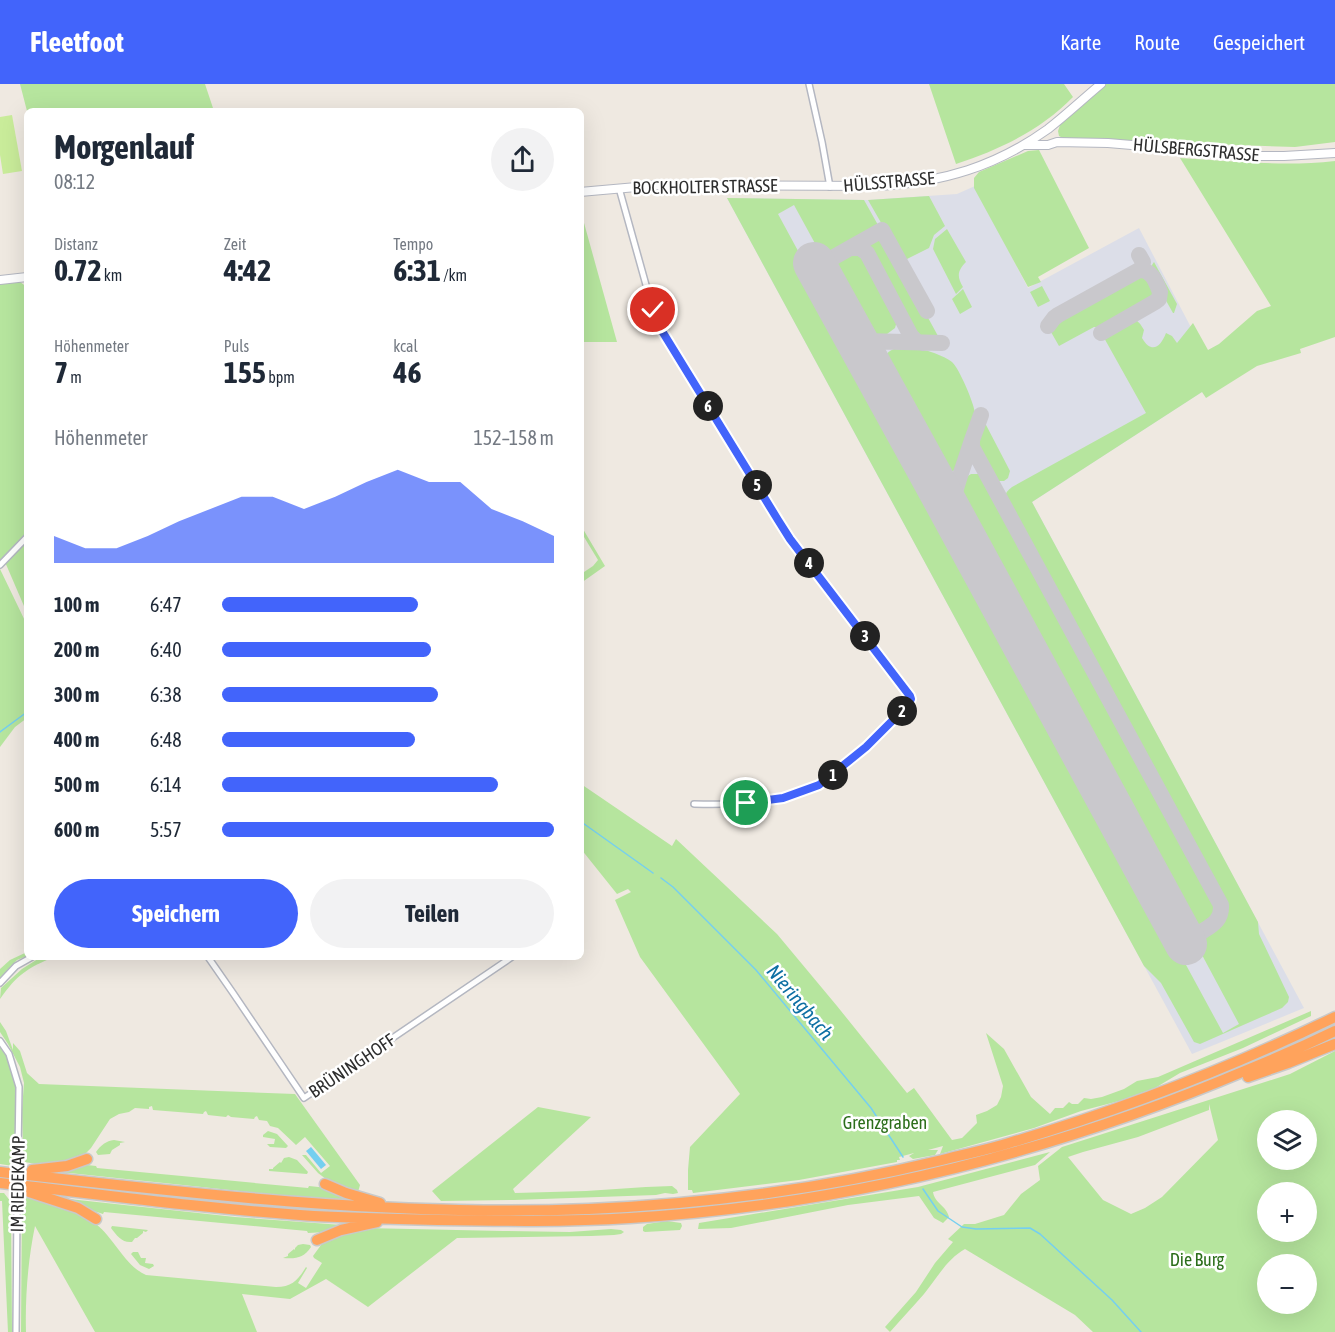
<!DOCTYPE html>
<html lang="de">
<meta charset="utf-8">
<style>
body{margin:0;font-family:"Asap Condensed",sans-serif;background:#f2f2f3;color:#1f2937;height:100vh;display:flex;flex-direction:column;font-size:22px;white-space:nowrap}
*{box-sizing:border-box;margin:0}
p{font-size:20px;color:#747a83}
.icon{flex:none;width:33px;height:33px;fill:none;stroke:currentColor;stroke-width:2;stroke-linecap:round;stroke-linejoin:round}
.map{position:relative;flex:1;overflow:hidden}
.side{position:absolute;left:24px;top:24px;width:560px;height:852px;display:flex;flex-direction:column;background:#fff;border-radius:9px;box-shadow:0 6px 24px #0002}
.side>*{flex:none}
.buttons{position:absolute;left:1257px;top:1026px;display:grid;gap:12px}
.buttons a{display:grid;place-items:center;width:60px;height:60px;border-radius:50%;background:#fff;box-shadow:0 6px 24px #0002;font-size:30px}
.pin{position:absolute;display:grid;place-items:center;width:51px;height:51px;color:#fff;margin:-26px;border:3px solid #fff;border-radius:50%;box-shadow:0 2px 6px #0007}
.km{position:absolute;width:30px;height:30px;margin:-15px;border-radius:50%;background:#222;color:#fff;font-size:16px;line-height:30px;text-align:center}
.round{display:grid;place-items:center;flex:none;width:63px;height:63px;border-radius:32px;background:#f2f2f3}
.headline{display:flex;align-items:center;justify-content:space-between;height:102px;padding:0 30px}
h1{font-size:33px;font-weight:700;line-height:45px}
.metrics{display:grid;grid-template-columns:repeat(3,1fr);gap:9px;height:102px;padding:6px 30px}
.metrics div{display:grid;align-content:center}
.metrics b{font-size:30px;font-weight:700}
.metrics small{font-size:16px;font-weight:400}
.metrics p{font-size:16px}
.chart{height:168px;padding:12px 30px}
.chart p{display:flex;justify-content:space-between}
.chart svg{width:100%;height:108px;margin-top:6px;fill:#4264fb;opacity:.7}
.cta{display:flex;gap:12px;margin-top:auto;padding:12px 30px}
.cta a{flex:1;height:69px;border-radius:36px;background:#4264fb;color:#fff;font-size:24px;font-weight:700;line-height:69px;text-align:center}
.cta a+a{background:#f2f2f3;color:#1f2937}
ul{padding:0 30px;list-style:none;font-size:20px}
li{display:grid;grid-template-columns:96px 72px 1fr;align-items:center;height:45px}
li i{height:15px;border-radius:8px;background:#4264fb}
header{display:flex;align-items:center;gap:36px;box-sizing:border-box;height:84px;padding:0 30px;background:#4264fb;color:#fff}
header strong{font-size:28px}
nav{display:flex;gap:33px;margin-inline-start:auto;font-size:21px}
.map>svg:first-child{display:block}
.airport{fill:#dcdee8}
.green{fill:#b6e59e;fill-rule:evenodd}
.pitch{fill:#c9ec9a}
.water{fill:#75cff0}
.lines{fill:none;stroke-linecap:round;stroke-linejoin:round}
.stream{stroke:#75cff0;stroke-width:1.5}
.taxiway{stroke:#c9c8cc;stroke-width:16}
.runway{stroke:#c9c8cc;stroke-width:42}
.street-casing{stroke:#b4b7c1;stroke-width:8}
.secondary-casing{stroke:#b4b7c1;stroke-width:10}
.highway-casing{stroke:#c9c9c9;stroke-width:13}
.street{stroke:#fff;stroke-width:5}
.secondary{stroke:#fff;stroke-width:8}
.highway{stroke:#ffa35c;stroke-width:10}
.street-bridge-casing{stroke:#b4b7c1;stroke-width:8;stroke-linecap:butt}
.street-bridge{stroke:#fff;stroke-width:5}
.route-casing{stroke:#fff;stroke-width:12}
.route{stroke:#4264fb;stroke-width:8}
.labels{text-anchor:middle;stroke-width:5;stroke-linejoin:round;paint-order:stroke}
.street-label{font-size:18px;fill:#2e2e2e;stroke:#fff}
.park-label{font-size:18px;fill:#2c6e1b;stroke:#fff}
.water-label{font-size:20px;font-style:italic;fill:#0d6fa3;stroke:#fff}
</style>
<header>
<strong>Fleetfoot</strong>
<nav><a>Karte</a><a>Route</a><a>Gespeichert</a></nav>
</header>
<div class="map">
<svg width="1335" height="1248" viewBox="0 0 1335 1248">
<rect width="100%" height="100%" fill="#efe9e1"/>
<path class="airport" d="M975,102L1028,204L1139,144L1219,297L1032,418L1304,924L1192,970L727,114L868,116L957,110Z"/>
<path class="green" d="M20,0H205L214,27H27Z
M929,0H1064L1073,13C1041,46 999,66 956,80Z
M1106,0H1335V58L1295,63L1065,55L1059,52L1058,47L1060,41Z
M1039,66L1089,164L1038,193L1041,198L1028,203L974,104V94L979,88L1028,67Z
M1180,74C1231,77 1284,83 1335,77V253L1300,265L1301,269L1257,282L1206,314L1202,308L1032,418L1258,838L1259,850L1289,913L1288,918L1282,924L1200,960L1194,958L1161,899L1144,882L727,114L864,116L878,141V144L823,174L794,121L778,130L1223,949L1239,940L1194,856C1211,846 1230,840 1223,816L1006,417C1004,410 1007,407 1012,403L1146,329L1103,252L1131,235C1138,235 1141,241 1144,246L1142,254C1152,271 1161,262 1166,249L1172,252L1177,259L1193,239L1208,266L1219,260L1257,227L1271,222Z
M929,112L945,142L934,151L929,164L903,177L868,116Z
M580,128H581L617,258H581Z
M947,145L966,178C957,187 957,193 963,203L956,210L933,165L935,155Z
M879,151H882L884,153L938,252C928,252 918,254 912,246L867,162L868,158Z
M854,168L863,171L866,175L896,230L897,237L895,244L887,250L870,251L865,249L833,193L831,188L834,177L849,169Z
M1154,178L1177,220L1174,229H1173L1164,213C1166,202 1153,193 1152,181Z
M1140,192L1147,193L1155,205L1156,211L1153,215L1099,245L1097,243H1094L1059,262L1051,248L1058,237Z
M20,198L27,203V448L0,478V199Z
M1042,202L1050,217L1038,223L1030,208Z
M963,205L972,223L960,230L952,215Z
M894,265C905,266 920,264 931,268C937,270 947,274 952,278C959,284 974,319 975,329C975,338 965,375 959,382C954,389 946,390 938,386L883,284C882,274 885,269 894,265Z
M982,338L985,339L1010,387L1008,394L1004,397H997L994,395L976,362V356Z
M971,390H979L987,397L1215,815C1224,838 1198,854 1182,835L957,421C955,410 961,395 971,390Z
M580,440L605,482L581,499V490L593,482L598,476L581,448Z
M27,456V529L5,478Z
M0,485L27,541V634L15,643L0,663Z
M581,700L672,762L676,755L777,850L837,922L907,1009L914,1004L952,1056L962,1054L977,1039L976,1031L987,1027L997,1021L1001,1013L1003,1002L986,949L1004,965L1031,1013L1050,1030L1055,1024H1063L1069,1018L1072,1020H1078L1084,1014L1091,1015L1102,1013L1124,1005L1137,997L1158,993L1311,927V932L1243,964L1180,989L1155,1004L1119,1017L1081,1027L1034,1044L940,1070L943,1062L928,1066H938L935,1071L913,1075L909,1072L914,1069L899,1073L900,1076H897V1078L799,1096L693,1109L692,1106H688V1086L690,1063L740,1010L640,873L615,816L631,808L628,805L617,810L581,765Z
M27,868V872L17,876L0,894V885L10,876Z
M41,873H54C27,884 17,891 0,915L1,904L22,885Z
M0,938L6,947L13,966V959L20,967L27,989L39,1000L295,1010L360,1101L358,1108L326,1095L318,1089L302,1071H306L321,1089L330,1082L305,1053L296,1061L278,1044L270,1042L267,1037L259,1036L257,1032L255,1033L254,1035L231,1033L228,1031L226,1033L208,1031L206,1027L204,1028L203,1030L153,1026L152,1022L149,1023V1025L135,1024L129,1028L119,1030L110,1035L91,1064L86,1069L72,1076L41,1081L25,1078L23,1064L22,1026L24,999L20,983L8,960L0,948Z
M0,960L7,970L18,1003L13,1082L0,1080Z
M1335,967V1248H1093L1075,1231L965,1165C947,1175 937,1194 924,1210C913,1223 901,1235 890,1248L885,1243L916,1208L935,1179L953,1158L948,1155L964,1140H975L1004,1131L1021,1110L1040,1096L1038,1082L1062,1063L1290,990ZM1209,1020L1218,1056L1162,1113L1145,1124L1131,1130L1103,1116L1068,1073L1083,1068L1138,1053L1209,1026ZM1306,1036V1076H1268V1036ZM1268,1108H1306V1148H1268ZM1268,1180H1306V1220H1268Z
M538,1023L591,1033L513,1105L515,1109L586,1107L646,1103L672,1102L677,1106L678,1109L673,1110L665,1109L656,1111L514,1116L441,1117L432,1107Z
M268,1047L277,1050L288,1062L286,1064L270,1063L267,1060H274L275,1055L263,1053V1051Z
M114,1056L125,1058L120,1059V1061L112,1066L110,1070L98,1071L96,1068C101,1061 106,1057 114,1056Z
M1050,1068L1035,1081L933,1108C935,1120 946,1121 949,1133L943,1139L934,1134L919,1112L848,1121L731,1144L698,1145L699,1139L918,1103Z
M289,1073L297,1076L308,1088L307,1090L269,1087V1085H273V1084L280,1078L281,1079L284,1074Z
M87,1081L96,1082L97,1084L308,1104L309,1102L328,1104L354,1117L276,1111L60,1088V1087Z
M0,1109H4L11,1118L12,1248H8L2,1117H0Z
M22,1111C48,1119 75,1123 96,1140C115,1155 124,1181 146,1191L276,1203C292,1203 298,1196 306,1183L307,1184L298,1199L306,1204L322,1179L314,1174L313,1172L321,1161L327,1156L364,1144L503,1147L570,1148L611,1145L621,1146L624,1148L621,1150L614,1151L591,1152L457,1154L368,1223L326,1195L290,1215L242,1210L257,1248H95L35,1142C28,1176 25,1213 26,1248H21Z
M69,1115L235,1133L342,1141C330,1146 321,1149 308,1149L307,1147L104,1128L103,1130L88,1125L68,1116Z
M667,1137L681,1139L682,1142L680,1146L645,1148L643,1147V1143L647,1140Z
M112,1142L148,1146L146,1148L143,1147V1149L137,1154H135L132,1158C122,1159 117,1152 111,1144Z
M303,1160L310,1161L311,1163C304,1174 296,1175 283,1174L288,1172V1170L294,1165L295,1166V1164L298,1161Z
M133,1168H138L141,1174H146L145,1179L153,1180L154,1182L149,1185L140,1181L131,1170Z"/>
<path class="pitch" d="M12,31L22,87L3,90L0,71V33Z"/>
<path class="water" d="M311,1063L326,1081L321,1085L306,1067Z"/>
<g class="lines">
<path class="stream" d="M0,648L27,628
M580,737L653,789
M661,794L673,803L756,886L871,1024L903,1073
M923,1105L938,1127L962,1143L976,1145L1030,1144L1040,1150L1112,1216L1141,1248"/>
<path class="taxiway" d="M850,164L882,146L927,227
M825,199L822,186L827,177L850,164H860L867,169L911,252L916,257L922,259
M1048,242L1054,234L1058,231L1141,185L1143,178L1139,171
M1101,249L1155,218L1159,215L1160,208C1156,198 1152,186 1140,186
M854,250L859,255L865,257L942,259
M872,283C867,271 869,262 882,258
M981,331L972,356V363L1221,821C1222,835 1214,840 1203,847C1198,849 1194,852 1189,851C1184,851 1180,847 1177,844
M933,395C941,405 952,406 959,395L972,356
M953,430L951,421L959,395"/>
<path class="runway" d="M814,179L933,395L1186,860"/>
<defs>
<path id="street" d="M809,0L822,58L830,103
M619,104L653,226L662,247L790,455L910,612L911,615L907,622C880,649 853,680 821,700C815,704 806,706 799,708C765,720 730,721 694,720
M0,481L27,453
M208,873L233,909L304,1014L512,873
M0,899L16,882L32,873
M0,957L9,970L19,1003L18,1069
M16,1248L17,1122"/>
<path id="secondary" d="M1024,61H1048L1057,58L1108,59L1261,72H1284L1335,69
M580,108L659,101L879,102C943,98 995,83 1048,45C1066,31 1083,15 1101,0
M0,196L27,193"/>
<path id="highway" d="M1248,993L1288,979L1335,960
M32,1086L67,1082L87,1075
M0,1088C195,1110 392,1133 589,1125C708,1120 827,1104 942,1076C964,1070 987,1066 1009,1059C1121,1026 1230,984 1335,933
M0,1099C105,1111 209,1125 314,1132C355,1134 396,1135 438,1136C501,1137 566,1138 630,1134C845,1121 1049,1070 1247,986C1277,974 1306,961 1335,947
M325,1100L346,1109L380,1119
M29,1108L78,1124L96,1135
M317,1156L341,1146L377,1138"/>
</defs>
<use href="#street" class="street-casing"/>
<use href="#secondary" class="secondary-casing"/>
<use href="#highway" class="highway-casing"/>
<use href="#street" class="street"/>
<use href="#secondary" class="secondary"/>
<use href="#highway" class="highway"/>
<defs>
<path id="street-bridge" d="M17,1122L18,1069"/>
</defs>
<use href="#street-bridge" class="street-bridge-casing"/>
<use href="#street-bridge" class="street-bridge"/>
</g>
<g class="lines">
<defs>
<path id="route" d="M653,226L662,247L778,436L790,455L910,612L911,615L907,622L866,663L819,701L783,714L746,719"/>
</defs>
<use href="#route" class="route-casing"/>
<use href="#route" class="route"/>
</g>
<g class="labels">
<g class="street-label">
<text transform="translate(1196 66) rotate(5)" y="6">HÜLSBERGSTRASSE</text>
<text transform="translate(889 98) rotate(-5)" y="6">HÜLSSTRASSE</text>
<text transform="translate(705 103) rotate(-1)" y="6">BOCKHOLTER STRASSE</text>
<text transform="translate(352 982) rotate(-34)" y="6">BRÜNINGHOFF</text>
<text transform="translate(18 1100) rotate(-89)" y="6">IM RIEDEKAMP</text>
</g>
<g class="park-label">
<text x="885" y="1045">Grenzgraben</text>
<text x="1197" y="1182">Die Burg</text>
</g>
<g class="water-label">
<text transform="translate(800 918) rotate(50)" y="7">Nieringbach</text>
</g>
</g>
</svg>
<div class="buttons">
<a><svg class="icon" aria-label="layers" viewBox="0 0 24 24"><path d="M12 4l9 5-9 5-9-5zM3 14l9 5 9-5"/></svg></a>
<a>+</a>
<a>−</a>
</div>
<div class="pin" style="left:746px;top:719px;background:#1e9e55"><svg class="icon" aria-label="arrive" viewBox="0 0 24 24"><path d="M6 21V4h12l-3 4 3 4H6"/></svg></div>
<div class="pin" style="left:653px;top:226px;background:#d93025"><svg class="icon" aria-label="check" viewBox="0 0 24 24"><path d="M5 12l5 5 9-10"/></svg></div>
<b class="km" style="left:833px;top:691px">1</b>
<b class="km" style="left:902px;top:627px">2</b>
<b class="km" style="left:865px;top:552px">3</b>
<b class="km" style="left:809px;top:479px">4</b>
<b class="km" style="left:757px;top:401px">5</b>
<b class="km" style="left:708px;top:322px">6</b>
<section class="side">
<div class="headline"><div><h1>Morgenlauf</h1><p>08:12</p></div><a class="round"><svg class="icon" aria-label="share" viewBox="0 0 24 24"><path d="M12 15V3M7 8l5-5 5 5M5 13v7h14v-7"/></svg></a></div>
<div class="metrics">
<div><p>Distanz</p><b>0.72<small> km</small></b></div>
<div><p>Zeit</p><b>4:42</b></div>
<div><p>Tempo</p><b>6:31<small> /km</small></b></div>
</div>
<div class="metrics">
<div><p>Höhenmeter</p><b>7<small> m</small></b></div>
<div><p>Puls</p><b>155<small> bpm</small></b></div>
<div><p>kcal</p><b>46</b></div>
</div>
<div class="chart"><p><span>Höhenmeter</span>152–158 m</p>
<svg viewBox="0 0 160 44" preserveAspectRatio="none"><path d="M0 44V33L10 38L20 38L30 33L40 27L50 22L60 17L70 17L80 22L90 17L100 11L110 6L120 11L130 11L140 22L150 27L160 33V44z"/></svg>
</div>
<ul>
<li><b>100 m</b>6:47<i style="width:59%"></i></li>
<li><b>200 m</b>6:40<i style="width:63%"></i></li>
<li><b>300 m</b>6:38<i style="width:65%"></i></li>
<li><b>400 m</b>6:48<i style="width:58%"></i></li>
<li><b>500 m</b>6:14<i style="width:83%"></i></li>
<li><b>600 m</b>5:57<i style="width:100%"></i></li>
</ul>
<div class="cta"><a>Speichern</a><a>Teilen</a></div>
</section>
</div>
